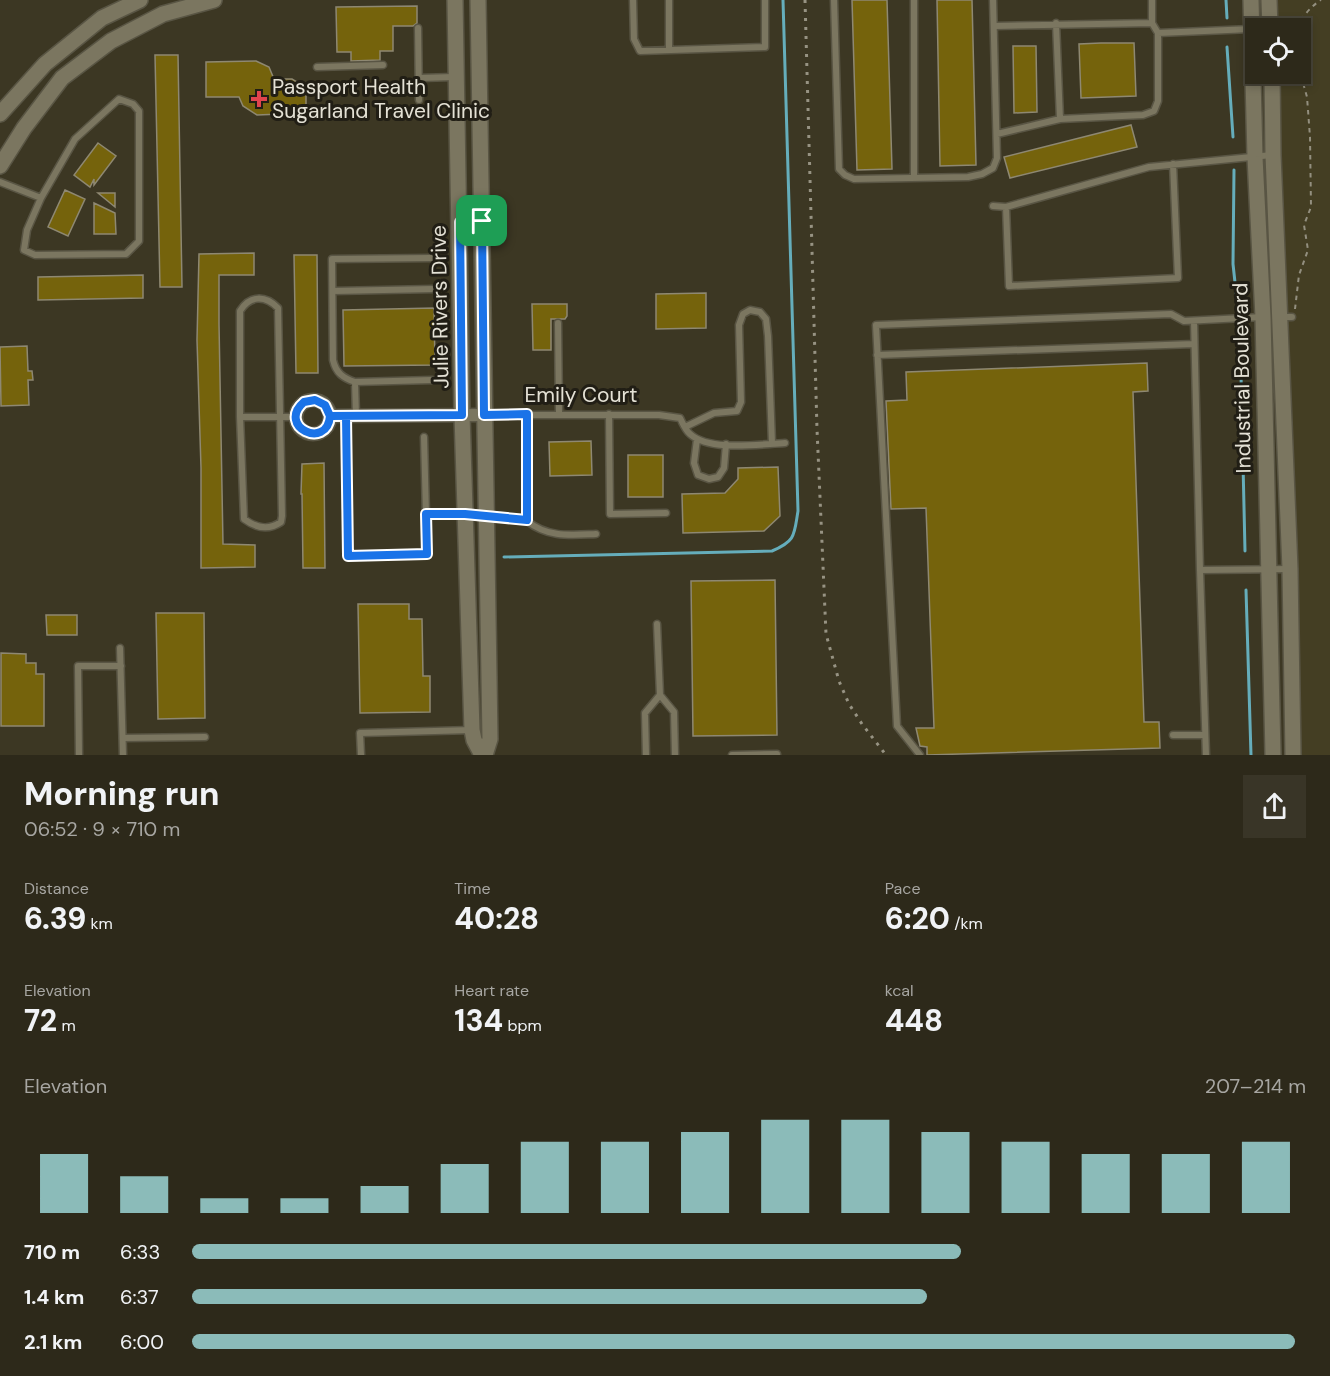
<!DOCTYPE html>
<meta charset="utf-8">
<style>
body{margin:0;font-family:"DM Sans",sans-serif;background:#393527;color:#f1f3f6;height:100vh;display:flex;flex-direction:column;font-size:22px;white-space:nowrap}
*{box-sizing:border-box;margin:0}
p{font-size:20px;color:#a7a6a2}
.icon{flex:none;width:33px;height:33px;fill:none;stroke:currentColor;stroke-width:2;stroke-linecap:round;stroke-linejoin:round}
.map{position:relative;height:755px;overflow:hidden}
.sheet{display:flex;flex-direction:column;background:#2d291a;flex:1}
.sheet>*{flex:none}
.buttons{position:absolute;left:1245px;top:18px;display:grid;gap:12px}
.buttons a{display:grid;place-items:center;width:66px;height:66px;border-radius:0px;background:#2d291a;box-shadow:0 3px 9px #0003,0 0 0 2px #484539;font-size:30px}
.pin{position:absolute;display:grid;place-items:center;width:51px;height:51px;color:#fff;margin:-26px;border-radius:12px;box-shadow:0 3px 9px #0006}
.round{display:grid;place-items:center;flex:none;width:63px;height:63px;border-radius:0px;background:#393527}
.headline{display:flex;align-items:center;justify-content:space-between;height:102px;padding:0 24px}
h1{font-size:33px;font-weight:800;line-height:45px}
.stats{display:grid;grid-template-columns:repeat(3,1fr);gap:9px;height:102px;padding:6px 24px}
.stats div{display:grid;align-content:center}
.stats b{font-size:30px;font-weight:800}
.stats small{font-size:16px;font-weight:400}
.stats p{font-size:16px}
.chart{height:168px;padding:12px 24px}
.chart p{display:flex;justify-content:space-between}
.chart svg{width:100%;height:108px;margin-top:6px;stroke:#8bbbb9;stroke-width:6}
ul{padding:0 24px;list-style:none;font-size:20px}
li{display:grid;grid-template-columns:96px 72px 1fr;align-items:center;height:45px}
li i{height:15px;border-radius:8px;background:#8bbbb9}
.map>svg:first-child{display:block}
.built{fill:#443e23}
.lines{fill:none;stroke-linecap:round;stroke-linejoin:round}
.stream{stroke:#65adbb;stroke-width:3}
.building{fill:#75630c;stroke:#8e8872;stroke-width:1.5}
.service-casing{stroke:#595544;stroke-width:9}
.minor-casing{stroke:#595544;stroke-width:15}
.tertiary-casing{stroke:#595544;stroke-width:18}
.secondary-casing{stroke:#595544;stroke-width:18}
.path{stroke:#938f7f;stroke-width:2;stroke-dasharray:4.5 4.5;stroke-linecap:butt}
.service{stroke:#7b7660;stroke-width:6}
.minor{stroke:#7b7660;stroke-width:12}
.tertiary{stroke:#7b7660;stroke-width:15}
.secondary{stroke:#7b7660;stroke-width:15}
.rail{stroke:#979383;stroke-width:3;stroke-dasharray:3 6;stroke-linecap:butt}
.route-casing{stroke:#fff;stroke-width:12}
.route{stroke:#1a73e8;stroke-width:8}
.health-dot{fill:#e0444e;stroke:#211e15;stroke-width:2}
.labels{text-anchor:middle;stroke-width:6;stroke-linejoin:round;paint-order:stroke}
.poi-label{font-size:21px;fill:#e4e1d5;stroke:#211e15;text-anchor:start}
.street-label{font-size:21px;fill:#e4e1d5;stroke:#211e15}
</style>
<div class="map">
<svg width="1330" height="755" viewBox="0 0 1330 755">
<rect width="100%" height="100%" fill="#3c3723"/>
<path class="built" d="M1272,0H1330V755H1299L1274,74H1300V28H1273Z"/>
<g class="lines">
<path class="stream" d="M1226,0L1227,18
M1227,47L1233,137
M1234,170L1233,264L1237,301
M1240,331L1245,551
M504,557L772,551C796,541 794,535 798,511L783,0
M1246,590L1251,755"/>
</g>
<path class="building" d="M852,0H887L892,169L857,170Z
M937,0H972L976,165L940,166Z
M417,6V23L413,26H393V51H380V60L351,61V52H337L336,7Z
M1101,43H1134L1136,96L1081,98L1079,44Z
M1013,46H1036L1037,112L1014,113Z
M155,55H178L182,287H160Z
M256,61L269,67L274,79H292L302,85L306,90V113L257,115L243,106L239,97H206V62Z
M1131,125L1137,147L1010,178L1004,157Z
M98,143L116,156L94,185V179L90,187L74,175Z
M65,190L85,199L68,236L48,227Z
M98,193H115V207Z
M94,203L115,213L116,234H94Z
M254,253V275H219V324L223,544L255,545V567L201,568V468L197,340L199,254Z
M294,255H317L318,373H296Z
M143,275V298L38,300V277Z
M706,293V328L656,329V294Z
M532,304H567V316L565,319H551V350H533Z
M434,308L435,365L344,366L343,310Z
M27,346L28,371H32L33,380H28L29,405L1,406L0,347Z
M1147,363L1148,391L1133,392L1144,722H1159L1160,748L927,755V747L920,746L916,728H934L926,508L891,509L886,401L907,400L906,372Z
M591,441L592,475L550,476L549,442Z
M628,455H663V497H628Z
M324,463L325,568H303L302,494H301L302,464Z
M778,467L780,516L764,531L683,533L682,494L725,493L738,479V468Z
M775,580L777,735L693,736L691,581Z
M358,604H409V619H422L423,676H430V712L360,713Z
M156,613H204L205,718L158,719Z
M46,615H77V635H47Z
M1,653L26,654V663H36V674H44V726H1Z"/>
<g class="lines">
<defs>
<path id="service" d="M633,0L634,39L640,51L765,47V0
M834,0L839,169L845,175L854,179L968,177L982,174L993,168L997,158L993,0
M914,0V178
M1056,23L1060,119L1143,115L1154,111L1158,101V33
M1152,23V0
M995,26L1152,23L1158,33L1251,29
M418,28L419,100
M669,50V0
M317,67L383,65
M419,78L454,77
M119,99L133,104L139,111V241L126,254L35,255L24,250L27,230L41,198L75,139Z
M997,134L1060,119
M1173,164L1178,278L1009,286L1006,207L1149,167L1272,155
M0,182L41,198
M993,206L1006,207
M431,258L332,259L333,360C336,373 343,378 355,382L432,380
M333,291L434,289
M1279,317H1292
M1194,321L1200,570
M558,323L559,413
M877,355L1194,344
M355,382L356,416
M527,414V521C548,538 571,535 596,534
M609,414L610,514L666,513
M485,415H659L680,418C683,424 686,431 690,434C710,452 760,444 785,443
M346,416L348,556L427,554L424,437
M240,417L244,519C256,528 268,531 281,522L282,516L278,308C265,295 250,295 240,311V417H295
M685,427L714,413L737,411L741,402L739,325L743,314L750,310L760,312L766,319L768,336L772,443
M697,439L694,463L698,475L709,479L718,477L724,468L726,444
M426,514H465
M486,517L527,521
M657,624L660,695L674,712L675,755
M120,648L123,755
M1173,735H1205
M123,738L205,737
M79,755L78,666H121
M361,755L360,733L472,730
M646,755L645,713L660,695
M732,755L777,754
M920,755L897,726L876,325L1171,314L1184,321L1263,317
M1206,755L1200,570L1289,569"/>
<path id="minor" d="M296 417a17 17 0 1 1 34 0a17 17 0 1 1-34 0Z
M330,416L484,415"/>
<path id="tertiary" d="M455,0L462,415L472,730L474,740L482,755
M478,0L490,739L485,755
M1251,0L1255,157L1263,317L1273,755
M1269,0L1270,28
M1272,74L1273,155L1290,569L1293,755"/>
<path id="secondary" d="M0,114L45,64L102,18L140,0
M0,166L24,128L62,78L111,41L163,14L214,0"/>
</defs>
<use href="#service" class="service-casing"/>
<use href="#minor" class="minor-casing"/>
<use href="#tertiary" class="tertiary-casing"/>
<use href="#secondary" class="secondary-casing"/>
<path class="path" d="M1297,28C1302,17 1310,7 1321,0
M1295,309L1299,275L1308,250L1304,225L1311,207L1310,137L1307,97L1300,72"/>
<use href="#service" class="service"/>
<use href="#minor" class="minor"/>
<use href="#tertiary" class="tertiary"/>
<use href="#secondary" class="secondary"/>
<path class="rail" d="M805,0L817,429L826,634L839,681L849,704L862,724L886,755"/>
</g>
<g class="lines">
<defs>
<path id="route" d="M482,221L460,222L462,415L330,416L325,405L315,400L304,402C276,426 327,451 330,416H346L348,556L427,554L426,514H465L527,520V414L484,415L482,221"/>
</defs>
<use href="#route" class="route-casing"/>
<use href="#route" class="route"/>
</g>
<path class="health-dot" d="M256 90h6v6h6v6h-6v6h-6v-6h-6v-6h6z"/>
<g class="labels">
<g class="poi-label">
<text x="272" y="94">Passport Health<tspan x="272" dy="24">Sugarland Travel Clinic</tspan></text>
</g>
<g class="street-label">
<text transform="translate(440 307) rotate(-91)" y="7">Julie Rivers Drive</text>
<text transform="translate(1242 378) rotate(-91)" y="7">Industrial Boulevard</text>
<text x="581" y="402">Emily Court</text>
</g>
</g>
</svg>
<div class="buttons">
<a><svg class="icon" aria-label="locate" viewBox="0 0 24 24"><circle cx="12" cy="12" r="6"/><path d="M12 2v4M12 18v4M2 12h4M18 12h4"/></svg></a>
</div>
<div class="pin" style="left:482px;top:221px;background:#1e9e55"><svg class="icon" aria-label="arrive" viewBox="0 0 24 24"><path d="M6 21V4h12l-3 4 3 4H6"/></svg></div>
</div>
<section class="sheet">
<div class="headline"><div><h1>Morning run</h1><p>06:52 · 9 × 710 m</p></div><a class="round"><svg class="icon" aria-label="share" viewBox="0 0 24 24"><path d="M12 15V3M7 8l5-5 5 5M5 13v7h14v-7"/></svg></a></div>
<div class="stats">
<div><p>Distance</p><b>6.39<small> km</small></b></div>
<div><p>Time</p><b>40:28</b></div>
<div><p>Pace</p><b>6:20<small> /km</small></b></div>
</div>
<div class="stats">
<div><p>Elevation</p><b>72<small> m</small></b></div>
<div><p>Heart rate</p><b>134<small> bpm</small></b></div>
<div><p>kcal</p><b>448</b></div>
</div>
<div class="chart"><p><span>Elevation</span>207–214 m</p>
<svg viewBox="0 0 160 44" preserveAspectRatio="none"><path d="M5 44V20M15 44V29M25 44V38M35 44V38M45 44V33M55 44V24M65 44V15M75 44V15M85 44V11M95 44V6M105 44V6M115 44V11M125 44V15M135 44V20M145 44V20M155 44V15"/></svg>
</div>
<ul>
<li><b>710 m</b>6:33<i style="width:69%"></i></li>
<li><b>1.4 km</b>6:37<i style="width:66%"></i></li>
<li><b>2.1 km</b>6:00<i style="width:99%"></i></li>
</ul>
</section>
